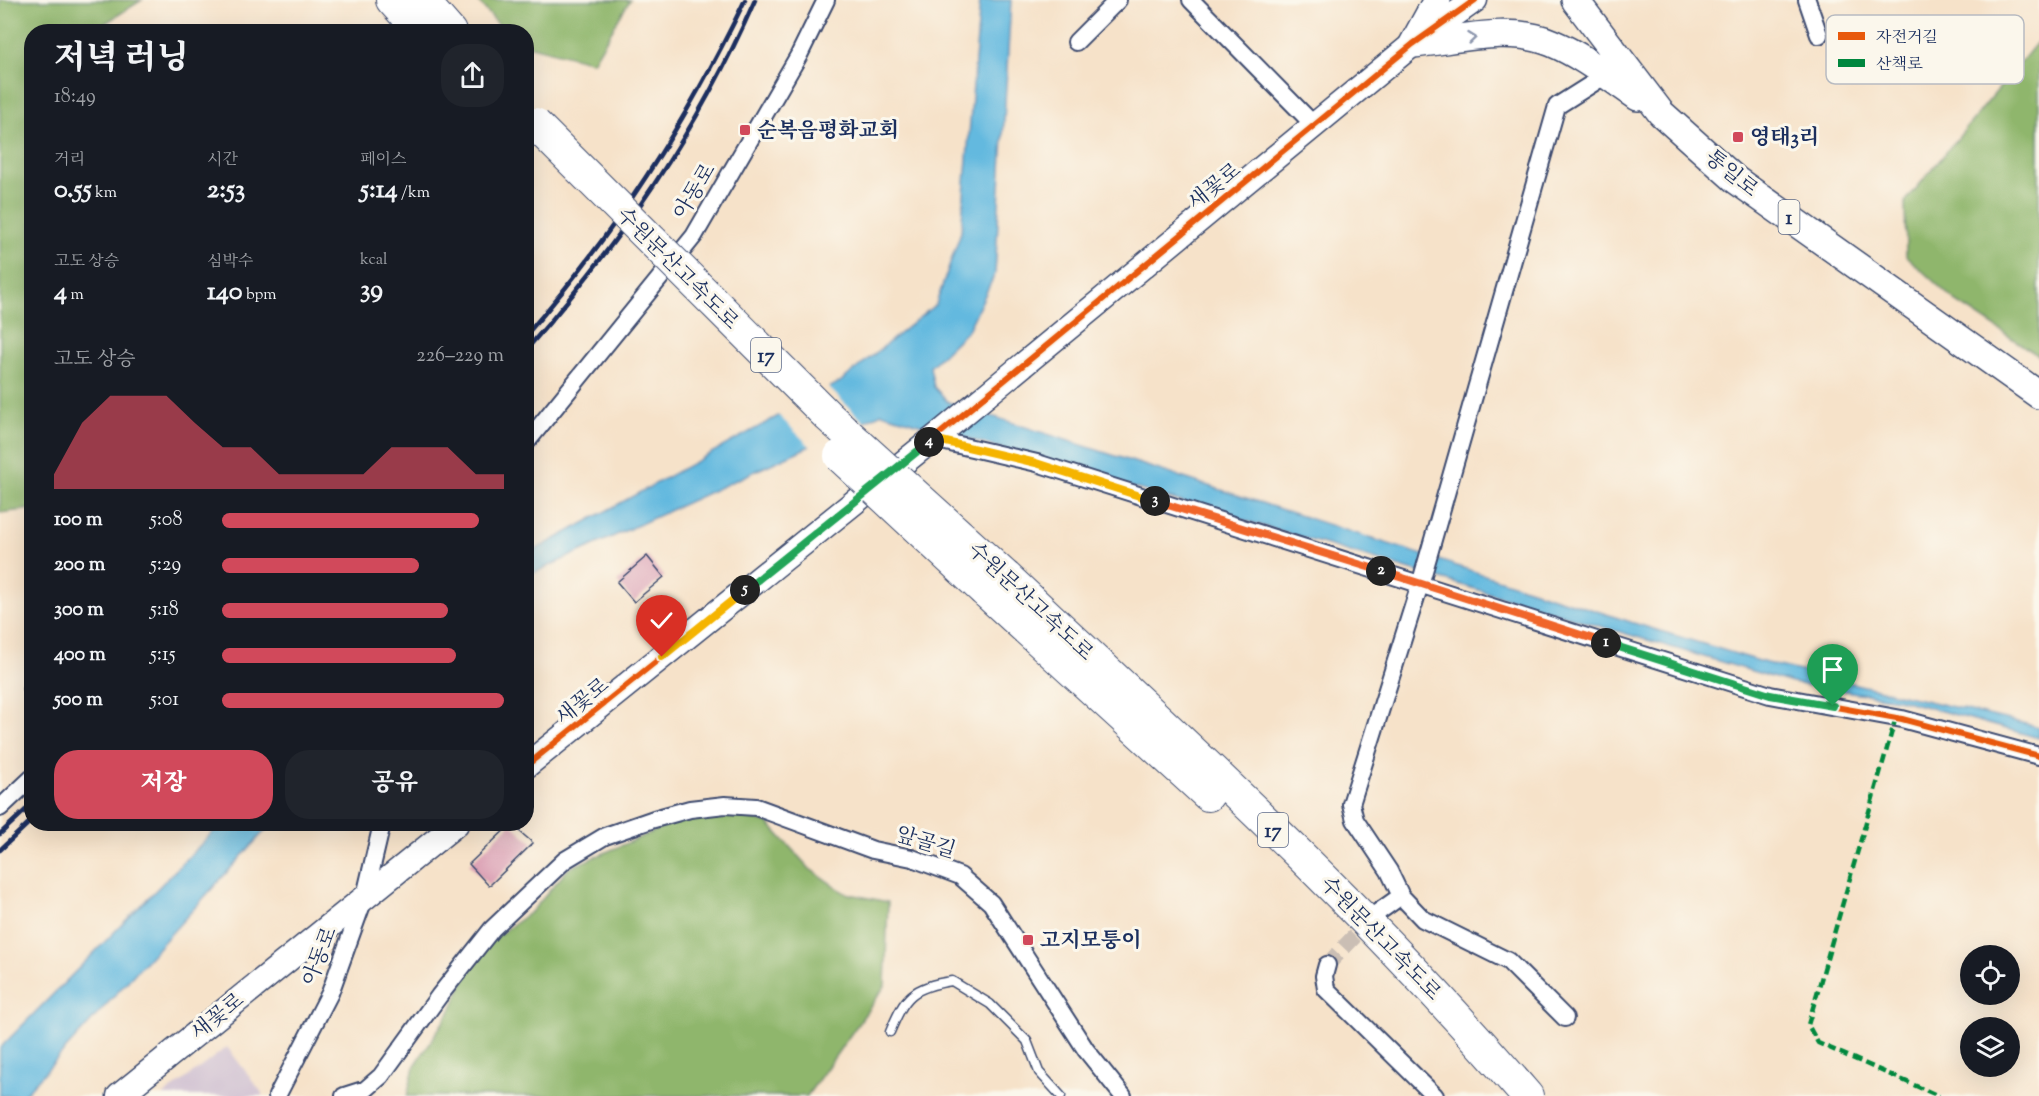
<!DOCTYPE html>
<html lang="ko">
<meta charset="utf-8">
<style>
body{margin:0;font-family:"Sorts Mill Goudy","Noto Serif KR",serif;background:#20242c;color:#f1f3f6;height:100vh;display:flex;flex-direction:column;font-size:22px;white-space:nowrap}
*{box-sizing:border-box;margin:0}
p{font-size:20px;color:#9ea1a6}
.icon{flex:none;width:33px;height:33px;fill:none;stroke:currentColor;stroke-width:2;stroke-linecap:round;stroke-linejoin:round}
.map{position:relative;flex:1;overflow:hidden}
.details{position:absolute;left:24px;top:24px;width:510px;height:807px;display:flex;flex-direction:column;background:#171b24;border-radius:24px;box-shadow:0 6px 24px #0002}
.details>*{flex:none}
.buttons{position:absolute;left:1960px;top:945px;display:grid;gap:12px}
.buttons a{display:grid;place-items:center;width:60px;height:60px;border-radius:50%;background:#171b24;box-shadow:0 6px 24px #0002;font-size:30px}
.pin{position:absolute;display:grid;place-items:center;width:51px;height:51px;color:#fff;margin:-62px -26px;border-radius:50% 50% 50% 0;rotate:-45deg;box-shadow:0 0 6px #0007}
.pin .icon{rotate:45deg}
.km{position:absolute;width:30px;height:30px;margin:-15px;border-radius:50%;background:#222;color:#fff;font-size:16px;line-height:30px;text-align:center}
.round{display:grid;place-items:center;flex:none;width:63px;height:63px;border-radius:24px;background:#20242c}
.headline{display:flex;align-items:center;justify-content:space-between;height:102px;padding:0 30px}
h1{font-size:33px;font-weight:800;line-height:45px}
.figures{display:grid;grid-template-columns:repeat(3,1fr);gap:9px;height:102px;padding:6px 30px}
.figures div{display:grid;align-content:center}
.figures b{font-size:26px;font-weight:800}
.figures small{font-size:16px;font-weight:400}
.figures p{font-size:16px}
.chart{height:168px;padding:12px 30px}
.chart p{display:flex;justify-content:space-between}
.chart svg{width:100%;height:108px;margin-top:6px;fill:#d1495b;opacity:.7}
.button{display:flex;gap:12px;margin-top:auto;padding:12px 30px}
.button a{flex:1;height:69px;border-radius:24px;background:#d1495b;color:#fff;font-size:24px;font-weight:800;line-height:69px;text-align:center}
.button a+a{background:#20242c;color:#f1f3f6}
ul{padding:0 30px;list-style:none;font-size:20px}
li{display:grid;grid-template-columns:96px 72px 1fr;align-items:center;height:45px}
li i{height:15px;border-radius:8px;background:#d1495b}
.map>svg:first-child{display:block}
.industrial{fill:#cebed0}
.forest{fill:#8fb66c;stroke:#557265;stroke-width:1.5}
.water{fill:#63b9df;stroke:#3f749e;stroke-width:1.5}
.pier{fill:#f6e2c9}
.building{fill:#da9db2}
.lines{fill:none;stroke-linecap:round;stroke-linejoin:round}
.street-tunnel{stroke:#cabeb4;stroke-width:16;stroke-dasharray:16 8;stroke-linecap:butt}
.lane-casing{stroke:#3c4a6e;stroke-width:11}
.street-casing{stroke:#3c4a6e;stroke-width:20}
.secondary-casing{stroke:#3c4a6e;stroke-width:27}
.primary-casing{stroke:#3c4a6e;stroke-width:30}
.highway-casing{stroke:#3c4a6e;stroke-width:34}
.lane{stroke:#fff;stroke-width:8}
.street{stroke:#fff;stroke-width:16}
.secondary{stroke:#fff;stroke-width:24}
.primary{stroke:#fff;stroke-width:27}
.highway{stroke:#fff;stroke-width:32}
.rail{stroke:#1b2f5e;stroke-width:4.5}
.highway-bridge-casing{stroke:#3c4a6e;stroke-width:34;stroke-linecap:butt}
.highway-bridge{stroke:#fff;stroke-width:32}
.quiet{stroke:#00873e;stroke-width:4.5;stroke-dasharray:9 4.5;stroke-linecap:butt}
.cycleway-casing{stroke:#fbf7ec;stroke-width:10}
.cycleway{stroke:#e8590c;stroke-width:6}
.oneway{stroke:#8d97ae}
.split-1-casing{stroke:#fff;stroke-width:12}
.split-2-casing{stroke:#fff;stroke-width:12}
.split-3-casing{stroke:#fff;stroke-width:12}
.split-4-casing{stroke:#fff;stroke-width:12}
.split-5-casing{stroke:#fff;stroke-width:12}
.split-6-casing{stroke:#fff;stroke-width:12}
.split-1{stroke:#22a559;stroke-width:8}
.split-2{stroke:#f0652b;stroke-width:8}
.split-3{stroke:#f0652b;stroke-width:8}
.split-4{stroke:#f5b400;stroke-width:8}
.split-5{stroke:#22a559;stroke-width:8}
.split-6{stroke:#f5b400;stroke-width:8}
.poi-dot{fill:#d1495b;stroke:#fbf7ec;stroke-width:2}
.labels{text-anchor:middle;stroke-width:6;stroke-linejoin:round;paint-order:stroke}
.shield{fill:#fbf7ec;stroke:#5e6b89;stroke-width:1.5}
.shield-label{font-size:20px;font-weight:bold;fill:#1b2f5e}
.poi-label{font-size:21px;font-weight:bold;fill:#1b2f5e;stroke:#fbf7ec;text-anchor:start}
.street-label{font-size:21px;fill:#1b2f5e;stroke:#fbf7ec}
.key{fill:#fbf7ec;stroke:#b8bbc1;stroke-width:1.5}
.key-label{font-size:16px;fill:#1b2f5e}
</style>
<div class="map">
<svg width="2039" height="1096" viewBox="0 0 2039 1096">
<rect width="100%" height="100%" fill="#fbf7ec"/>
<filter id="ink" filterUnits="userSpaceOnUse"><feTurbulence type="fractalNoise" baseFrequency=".0167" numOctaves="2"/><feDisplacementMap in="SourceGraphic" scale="12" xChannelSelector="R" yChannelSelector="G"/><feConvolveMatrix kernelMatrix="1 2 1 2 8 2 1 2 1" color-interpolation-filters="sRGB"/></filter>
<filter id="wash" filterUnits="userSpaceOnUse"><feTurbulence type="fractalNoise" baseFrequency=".008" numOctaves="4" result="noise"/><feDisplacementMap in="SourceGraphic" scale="24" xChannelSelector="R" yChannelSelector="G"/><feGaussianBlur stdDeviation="1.35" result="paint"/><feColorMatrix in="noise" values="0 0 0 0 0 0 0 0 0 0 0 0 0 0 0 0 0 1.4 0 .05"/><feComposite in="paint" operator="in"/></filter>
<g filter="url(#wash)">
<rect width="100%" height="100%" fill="#f6e2c9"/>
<path class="industrial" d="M227,1047L263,1094L261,1096H163Z"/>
<path class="forest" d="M0,0H142L93,31L32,32L31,509L0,513Z
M477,0H630L593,62L527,45L526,32L504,31Z
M2039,40V356L1955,301L1906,256L1905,202Z
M720,811L768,823L810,869L845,893L888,902L885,986L807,1096H407L414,1067L451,1010L479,949L532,911L569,868L678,821Z"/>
<path class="water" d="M980,0H1011L995,274L968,330L930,367L934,387L948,402L1637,624L1766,663L2039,727V738L1898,699L1792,683L882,413L527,576L526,555L840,382L936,304L961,232Z
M221,824H271L23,1096H0V1048Z"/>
<path class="pier" d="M827,386L866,424L813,449L777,414Z"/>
<g id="blocks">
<path class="building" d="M647,556L664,577L634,602L617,582Z
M511,824L533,843L489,886L469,864Z"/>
</g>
</g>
<g filter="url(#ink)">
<use href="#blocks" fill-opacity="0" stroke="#3c4a6e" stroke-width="1.5"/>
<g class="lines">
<path class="street-tunnel" d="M1327,965L1372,918"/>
<defs>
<path id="lane" d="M32,684L27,689L32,700
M890,1032C905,996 912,987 952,981L990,1004L1027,1041L1039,1072L1061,1096"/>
<path id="street" d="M1191,0L1314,125
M1807,0L1819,35
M1076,42L1118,0
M933,439L1037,463L1770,695L1902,719L2039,756
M526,443L694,236L799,55L826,0
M0,808L32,778
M1377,913L1401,896
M1327,965L1324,976L1326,989L1435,1096
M1565,1018L1508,961L1423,919L1401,896L1389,871L1355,820L1351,804L1422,578L1557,106L1606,75
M277,1096L330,993L365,896L382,824
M344,1096L366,1089L381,1076L439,996L492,929L565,860L605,836L654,819L690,809L725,805L756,807L873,850L912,858L960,876L991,903L1086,1050L1123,1096"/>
<path id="secondary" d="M526,766L938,435L1413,44L1475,0
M119,1096L456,824"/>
<path id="primary" d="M1575,0L1661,113L1736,180L2039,395
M1413,44C1456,40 1511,25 1552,43C1583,56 1610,78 1638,97
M1413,44L1437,0"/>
<path id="highway" d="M392,0L421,32
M422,0L450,32
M1006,577C1185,744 1367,910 1527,1096
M985,591L1208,795"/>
</defs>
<use href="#lane" class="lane-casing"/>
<use href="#street" class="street-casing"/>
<use href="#secondary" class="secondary-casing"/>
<use href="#primary" class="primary-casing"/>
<use href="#highway" class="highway-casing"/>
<use href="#lane" class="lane"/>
<use href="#street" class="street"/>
<use href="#secondary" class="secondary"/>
<use href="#primary" class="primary"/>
<use href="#highway" class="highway"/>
<path class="rail" d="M526,335C617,231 685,124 745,0
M526,350C622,240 696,134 755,0
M0,834L32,804
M0,850L32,820"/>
<defs>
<path id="highway-bridge" d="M535,124L829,417L1006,577
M840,456L985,591"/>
</defs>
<use href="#highway-bridge" class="highway-bridge-casing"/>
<use href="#highway-bridge" class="highway-bridge"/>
<path class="quiet" d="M1896,717L1808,1025L1818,1043L1939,1096"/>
<defs>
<path id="cycleway" d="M933,439L1037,463L1770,695L1902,719L2039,756
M526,766L938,435L1413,44L1475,0"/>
</defs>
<use href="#cycleway" class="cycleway-casing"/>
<use href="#cycleway" class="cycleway"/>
</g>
<defs><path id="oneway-chevron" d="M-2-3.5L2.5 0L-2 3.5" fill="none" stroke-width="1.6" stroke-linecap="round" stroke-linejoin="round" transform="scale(1.5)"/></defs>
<use class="oneway" href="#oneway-chevron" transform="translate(1472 38) rotate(-6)"/>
</g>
<g class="lines" filter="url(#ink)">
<defs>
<path id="split-1" d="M1606,643L1770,695L1833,706"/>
<path id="split-2" d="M1381,571L1606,643"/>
<path id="split-3" d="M1155,501L1381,571"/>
<path id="split-4" d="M929,442L933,439L1036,463L1155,501"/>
<path id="split-5" d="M745,590L929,442"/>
<path id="split-6" d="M662,657L745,590"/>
</defs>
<use href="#split-1" class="split-1-casing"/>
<use href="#split-2" class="split-2-casing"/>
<use href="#split-3" class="split-3-casing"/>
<use href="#split-4" class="split-4-casing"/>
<use href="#split-5" class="split-5-casing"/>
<use href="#split-6" class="split-6-casing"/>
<use href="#split-1" class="split-1"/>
<use href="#split-2" class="split-2"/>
<use href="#split-3" class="split-3"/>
<use href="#split-4" class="split-4"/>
<use href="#split-5" class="split-5"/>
<use href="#split-6" class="split-6"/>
</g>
<g class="poi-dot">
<rect x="739" y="124" width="12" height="12" rx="3"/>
<rect x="1732" y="131" width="12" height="12" rx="3"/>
<rect x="1022" y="934" width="12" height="12" rx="3"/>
</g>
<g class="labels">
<g class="shield">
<rect x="1778.5" y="200" width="21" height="34" rx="4.5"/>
<rect x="751" y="338" width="30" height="34" rx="4.5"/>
<rect x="1258" y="813" width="30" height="34" rx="4.5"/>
</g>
<g class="shield-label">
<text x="1789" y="224">1</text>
<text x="766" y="362">17</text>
<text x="1273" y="837">17</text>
</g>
<g class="poi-label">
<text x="757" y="137">순복음평화교회</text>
<text x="1750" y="144">영태3리</text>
<text x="1040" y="947">고지모퉁이</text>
</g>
<g class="street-label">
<text transform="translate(1732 173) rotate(39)" y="7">통일로</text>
<text transform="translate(1214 186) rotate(-39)" y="7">새꽃로</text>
<text transform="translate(694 191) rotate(-59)" y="7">아동로</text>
<text transform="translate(678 268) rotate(45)" y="7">수원문산고속도로</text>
<text transform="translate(1031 601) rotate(43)" y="7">수원문산고속도로</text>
<text transform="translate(582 701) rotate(-39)" y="7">새꽃로</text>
<text transform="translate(926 842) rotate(17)" y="7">앞골길</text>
<text transform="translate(1381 938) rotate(46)" y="7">수원문산고속도로</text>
<text transform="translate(319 956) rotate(-69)" y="7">아동로</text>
<text transform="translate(217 1016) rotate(-39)" y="7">새꽃로</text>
</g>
</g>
<rect x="1826" y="15" width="198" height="69" rx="9" class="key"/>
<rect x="1838" y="32" width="27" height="8" fill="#e8590c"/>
<rect x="1838" y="59" width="27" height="8" fill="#00873e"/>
<g class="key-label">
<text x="1876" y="42">자전거길</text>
<text x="1876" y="69">산책로</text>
</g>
</svg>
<div class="buttons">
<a><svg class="icon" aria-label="locate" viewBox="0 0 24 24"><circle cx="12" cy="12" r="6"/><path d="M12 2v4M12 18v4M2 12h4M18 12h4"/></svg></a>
<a><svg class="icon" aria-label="layers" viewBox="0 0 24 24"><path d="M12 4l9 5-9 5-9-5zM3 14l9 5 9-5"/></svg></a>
</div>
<div class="pin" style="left:1833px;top:706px;background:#1e9e55"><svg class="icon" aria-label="arrive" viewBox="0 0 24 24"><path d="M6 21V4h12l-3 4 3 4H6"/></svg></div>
<div class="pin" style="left:662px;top:657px;background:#d93025"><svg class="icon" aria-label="check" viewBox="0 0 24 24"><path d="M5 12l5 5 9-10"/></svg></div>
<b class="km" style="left:1606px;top:643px">1</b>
<b class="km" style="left:1381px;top:571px">2</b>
<b class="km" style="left:1155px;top:501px">3</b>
<b class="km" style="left:929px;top:442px">4</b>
<b class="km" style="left:745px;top:590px">5</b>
<section class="details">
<div class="headline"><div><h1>저녁 러닝</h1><p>18:49</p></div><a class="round"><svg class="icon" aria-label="share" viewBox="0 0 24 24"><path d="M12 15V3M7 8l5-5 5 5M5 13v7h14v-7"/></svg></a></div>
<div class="figures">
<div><p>거리</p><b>0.55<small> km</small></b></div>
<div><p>시간</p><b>2:53</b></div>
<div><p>페이스</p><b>5:14<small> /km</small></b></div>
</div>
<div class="figures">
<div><p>고도 상승</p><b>4<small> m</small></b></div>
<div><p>심박수</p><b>140<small> bpm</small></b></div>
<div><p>kcal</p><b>39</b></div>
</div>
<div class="chart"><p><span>고도 상승</span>226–229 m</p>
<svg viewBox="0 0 160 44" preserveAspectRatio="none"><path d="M0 44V38L10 17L20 6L30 6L40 6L50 17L60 27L70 27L80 38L90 38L100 38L110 38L120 27L130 27L140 27L150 38L160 38V44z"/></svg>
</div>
<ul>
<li><b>100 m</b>5:08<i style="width:91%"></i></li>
<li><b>200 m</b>5:29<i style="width:70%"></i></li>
<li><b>300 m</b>5:18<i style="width:80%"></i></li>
<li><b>400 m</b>5:15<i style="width:83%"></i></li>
<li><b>500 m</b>5:01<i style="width:100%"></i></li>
</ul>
<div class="button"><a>저장</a><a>공유</a></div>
</section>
</div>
